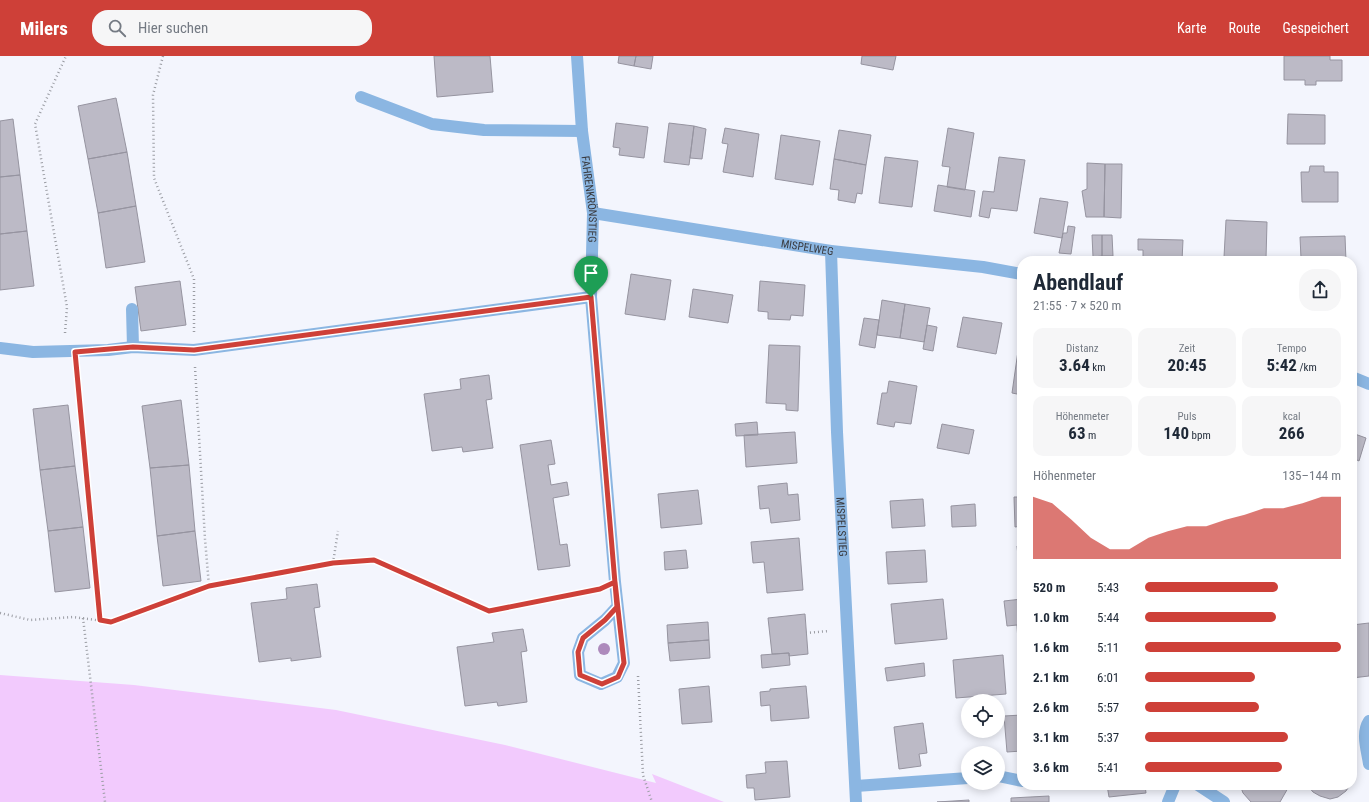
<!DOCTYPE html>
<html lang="de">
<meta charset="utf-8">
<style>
body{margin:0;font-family:"Roboto Condensed",sans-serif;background:#f6f6f7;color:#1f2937;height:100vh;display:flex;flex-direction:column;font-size:15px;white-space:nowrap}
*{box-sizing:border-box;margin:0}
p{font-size:13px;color:#747a83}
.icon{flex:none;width:22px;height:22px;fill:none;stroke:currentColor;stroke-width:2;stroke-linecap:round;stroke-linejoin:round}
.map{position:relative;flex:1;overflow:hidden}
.sheet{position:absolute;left:1017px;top:200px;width:340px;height:534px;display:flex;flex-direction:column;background:#fff;border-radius:16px;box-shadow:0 2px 10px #0003}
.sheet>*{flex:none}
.controls{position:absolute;left:961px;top:638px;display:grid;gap:8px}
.controls a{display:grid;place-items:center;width:44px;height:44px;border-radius:50%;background:#fff;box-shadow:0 2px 10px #0003;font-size:20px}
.pin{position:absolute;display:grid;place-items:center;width:34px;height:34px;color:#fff;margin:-41px -17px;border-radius:50% 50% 50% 0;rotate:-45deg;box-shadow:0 0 4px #0007}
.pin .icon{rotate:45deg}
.round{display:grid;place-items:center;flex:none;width:42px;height:42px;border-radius:16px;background:#f6f6f7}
.headline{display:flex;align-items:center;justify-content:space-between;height:68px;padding:0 16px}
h1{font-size:22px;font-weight:700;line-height:30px}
.metrics{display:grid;grid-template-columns:repeat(3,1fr);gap:6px;height:68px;padding:4px 16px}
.metrics div{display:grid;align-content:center;border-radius:10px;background:#f6f6f7;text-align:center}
.metrics b{font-size:17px;font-weight:700}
.metrics small{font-size:11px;font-weight:400}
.metrics p{font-size:11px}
.chart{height:112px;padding:8px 16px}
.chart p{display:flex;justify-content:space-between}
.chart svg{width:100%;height:72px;margin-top:4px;fill:#ce4038;opacity:.7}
ul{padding:0 16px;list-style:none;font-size:13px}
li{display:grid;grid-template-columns:64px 48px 1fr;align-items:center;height:30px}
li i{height:10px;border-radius:5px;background:#ce4038}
header{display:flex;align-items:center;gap:24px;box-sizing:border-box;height:56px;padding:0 20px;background:#ce4038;color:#fff}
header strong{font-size:19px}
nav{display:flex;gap:22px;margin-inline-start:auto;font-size:14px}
.search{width:280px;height:36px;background:#f6f6f7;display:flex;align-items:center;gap:10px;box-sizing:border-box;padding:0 14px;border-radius:16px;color:#747a83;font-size:15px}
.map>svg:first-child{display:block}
.green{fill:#f2cafd}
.building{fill:#bcbac6;stroke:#9694a0}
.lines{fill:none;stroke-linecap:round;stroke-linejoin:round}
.path{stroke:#9b9da4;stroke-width:2.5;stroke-dasharray:1 3;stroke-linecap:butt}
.lane{stroke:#8bb6e2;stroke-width:12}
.street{stroke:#8bb6e2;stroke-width:12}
.tree{fill:#ad8abc}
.route-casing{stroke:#fff;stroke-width:8}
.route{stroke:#ce4038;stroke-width:5}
.labels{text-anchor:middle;stroke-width:4;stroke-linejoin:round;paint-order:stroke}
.street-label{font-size:11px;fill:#393a3f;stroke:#f3f5fd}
</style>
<header>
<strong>Milers</strong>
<div class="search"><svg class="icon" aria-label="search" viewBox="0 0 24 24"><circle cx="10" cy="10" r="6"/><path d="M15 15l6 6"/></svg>Hier suchen</div>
<nav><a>Karte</a><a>Route</a><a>Gespeichert</a></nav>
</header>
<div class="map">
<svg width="1369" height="746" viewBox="0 0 1369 746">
<rect width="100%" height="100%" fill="#f3f5fd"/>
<path class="green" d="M0,619L134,629L336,654L505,689L656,727L652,718L724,746H0Z"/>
<path class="building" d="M434,0H490L493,36L437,41Z
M619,0H636L634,10L618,7Z
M636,0H653L651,13L634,10Z
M862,0H896L893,14L861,8Z
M1284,0H1330V4H1342V25H1316V29H1305V24H1284Z
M116,42L127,96L88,103L78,50Z
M1288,58L1325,59V88H1287Z
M13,63L20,119L0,121V65Z
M616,67L648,71L644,102L619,99L620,92L613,91Z
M669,67L694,70L689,109L664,106Z
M694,70L706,73L702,103L690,102Z
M725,72L759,78L753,121L723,116L728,88L722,87Z
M948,72L974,77L965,134L947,131L950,111L942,110Z
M839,74L871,79L866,109L834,103Z
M781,79L820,85L813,129L775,123Z
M127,96L136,150L98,157L88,103Z
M885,101L918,105L912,151L879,147Z
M999,101L1025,104L1017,155L991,152L989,162L979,160L983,135L994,136Z
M834,103L866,109L862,138L857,137L855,147L838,144L839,134L830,133Z
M1087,107L1105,108L1104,161H1086L1082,135L1087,133Z
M1105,108H1122L1121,162L1104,161Z
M1310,110H1324V116H1338V146H1302L1301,116H1309Z
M20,119L27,175L0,178V121Z
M938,129L975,135L971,161L934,155Z
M1040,142L1068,146L1062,182L1034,177Z
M136,150L145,206L106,212L98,157Z
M1226,164L1267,166L1266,203L1224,201Z
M1068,170L1075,171L1071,198L1059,197L1063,177H1067Z
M27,175L34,230L0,234V178Z
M1092,179H1102V200L1093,201Z
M1102,179H1112L1113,200H1102Z
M1345,180L1346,205H1313V202H1301L1300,181Z
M1138,183L1183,184L1182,205H1143V194H1138Z
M631,218L671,224L665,264L625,258Z
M180,225L186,269L141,275L135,231Z
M760,225L805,229L803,260L791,259L790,264L768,263V256L758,255Z
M693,233L733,239L728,267L689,261Z
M882,244L905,248L900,282L877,279Z
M905,248L930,252L924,286L900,282Z
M963,261L1002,267L996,298L957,291Z
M864,262L879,264L875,292L859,289Z
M927,269L937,271L933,295L923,293Z
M769,289L800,290L798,355L786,354V348L766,347Z
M1018,295L1022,296V339L1012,337Z
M489,319L492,343L486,344L493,392L463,396L462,391L432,395L424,338L461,333L460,323Z
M889,325L917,330L911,368L895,366L894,371L877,368L882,337H887Z
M181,344L189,409L150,412L142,350Z
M68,349L75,410L40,414L33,353Z
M757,366L758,379L736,380L735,368Z
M942,368L974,374L969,398L937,392Z
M795,376L797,407L746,411L744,379Z
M1352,377L1366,382L1359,405L1353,402L1352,404Z
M551,384L555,408L548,409L551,429L567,426L569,439L553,442L560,489L567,488L570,510L538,514L520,389Z
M189,409L195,475L157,480L150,412Z
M75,410L83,471L48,475L40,414Z
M787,427L788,439L798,438L800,464L771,467L769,452L760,453L758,430Z
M698,434L702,468L661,472L658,438Z
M1014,441H1022V470L1015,471Z
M923,443L925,470L892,472L890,445Z
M975,448L976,470L952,471L951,450Z
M83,471L90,532L55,536L48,475Z
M195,475L201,525L163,530L157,480Z
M799,482L803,534L767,537L764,506L753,507L751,486Z
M1022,489V520H1020L1017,490Z
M686,494L688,512L665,514L664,496Z
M925,494L927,526L888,528L886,496Z
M317,528L320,551L314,552L321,601L291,605V602L259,606L251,547L287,543L286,532Z
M943,543L947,583L895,588L891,548Z
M1022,543V585L1018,586L1017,569L1007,570L1004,545Z
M805,558L808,598L789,600V597L772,598L768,562Z
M708,566L709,584L668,587L667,569Z
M1369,567V620L1352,622V569Z
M523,573L527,595L521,596L527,646L498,650L497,646L465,650L457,591L494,586L492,577Z
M709,584L710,602L670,605L668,587Z
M789,597L790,609L762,612L761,599Z
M1003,599L1006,638L956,642L953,604Z
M924,607L925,620L887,625L885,612Z
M709,630L712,666L682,668L679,633Z
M806,630L809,662L771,665L770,649L761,650L760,636L770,635V633Z
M1022,659V695L1007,696L1004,660Z
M923,667L927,697L919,698L921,710L899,713L894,671Z
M787,705L790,741L755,744L754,732H747L746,719L766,717L765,706Z
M1107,729H1145L1146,737L1109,741Z
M1240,729H1350L1346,735L1338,741L1330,743L1320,740L1313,736L1308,730L1288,732L1280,746H1251L1243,737Z
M1049,740V746H1011V742Z
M969,744V746H937Z"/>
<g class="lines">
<path class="path" d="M163,0L153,39L154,122L194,223V276
M65,277L67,251L35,68L66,0
M195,311L205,483L209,530L333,507L374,504L489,555L598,533
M76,312L101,564
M333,507L338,475
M0,557L30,564L73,561L111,566L209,530
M83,562L105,746
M806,577L829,575
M638,620L643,719L652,746"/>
<path class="lane" d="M361,41L432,68L484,74L582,75
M132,253L133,291
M1369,665C1361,677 1367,694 1369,708
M998,720L1022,725
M1198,729L1224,746
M856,730L968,722
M1168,746L1175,729"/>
<g class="street">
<path id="s1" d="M577,0L582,75L593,157L591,241L615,526L624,607L617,621L601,628L580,619L578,596L583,582L605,564L617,551"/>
<path id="s2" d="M593,157L831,195L983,211L1022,218"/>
<path id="s3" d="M831,195L837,376L856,746"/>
<path d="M0,292L33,296L108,294L133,291L194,294L591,241"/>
<path d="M1352,321L1369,328"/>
</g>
</g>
<circle class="tree" cx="604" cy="593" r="6"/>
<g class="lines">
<defs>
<path id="route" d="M591,241L194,294L133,291L75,296L100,564L111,566L209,530L333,507L374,504L489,555L600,533L615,526L624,607L618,621L602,628L580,619L578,596L583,582L605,564L617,551C608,448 600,344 591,241"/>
</defs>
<use href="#route" class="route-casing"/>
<use href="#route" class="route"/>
</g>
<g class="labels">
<g class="street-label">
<text dy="4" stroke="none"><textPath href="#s1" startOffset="144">FAHRENKRÖNSTIEG</textPath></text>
<text dy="4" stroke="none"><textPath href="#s2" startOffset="217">MISPELWEG</textPath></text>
<text dy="4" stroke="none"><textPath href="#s3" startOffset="276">MISPELSTIEG</textPath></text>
</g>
</g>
</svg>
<div class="controls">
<a><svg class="icon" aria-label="locate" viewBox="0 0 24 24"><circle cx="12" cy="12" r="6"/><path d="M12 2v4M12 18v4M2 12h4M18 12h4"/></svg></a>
<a><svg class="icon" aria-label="layers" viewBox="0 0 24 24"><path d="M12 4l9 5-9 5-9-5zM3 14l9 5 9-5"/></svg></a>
</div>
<div class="pin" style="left:591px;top:241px;background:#1e9e55"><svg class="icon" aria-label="arrive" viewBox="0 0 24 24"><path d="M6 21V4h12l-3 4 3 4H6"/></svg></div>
<section class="sheet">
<div class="headline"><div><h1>Abendlauf</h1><p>21:55 · 7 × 520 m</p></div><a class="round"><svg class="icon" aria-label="share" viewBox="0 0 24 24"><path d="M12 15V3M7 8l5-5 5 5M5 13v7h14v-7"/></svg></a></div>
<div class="metrics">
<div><p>Distanz</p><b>3.64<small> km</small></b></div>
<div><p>Zeit</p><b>20:45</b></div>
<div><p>Tempo</p><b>5:42<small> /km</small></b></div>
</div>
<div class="metrics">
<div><p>Höhenmeter</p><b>63<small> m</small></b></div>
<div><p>Puls</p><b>140<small> bpm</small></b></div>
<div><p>kcal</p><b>266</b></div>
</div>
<div class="chart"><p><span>Höhenmeter</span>135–144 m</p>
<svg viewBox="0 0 160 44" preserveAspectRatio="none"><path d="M0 44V6L10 10L20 20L30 31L40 38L50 38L60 31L70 27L80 24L90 24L100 20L110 17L120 13L130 13L140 10L150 6L160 6V44z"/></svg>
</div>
<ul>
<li><b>520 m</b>5:43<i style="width:68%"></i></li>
<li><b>1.0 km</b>5:44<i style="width:67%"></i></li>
<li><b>1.6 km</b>5:11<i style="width:100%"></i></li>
<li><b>2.1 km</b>6:01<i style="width:56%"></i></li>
<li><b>2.6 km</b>5:57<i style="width:58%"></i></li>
<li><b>3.1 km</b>5:37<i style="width:73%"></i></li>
<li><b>3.6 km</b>5:41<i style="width:70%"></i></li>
</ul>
</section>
</div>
